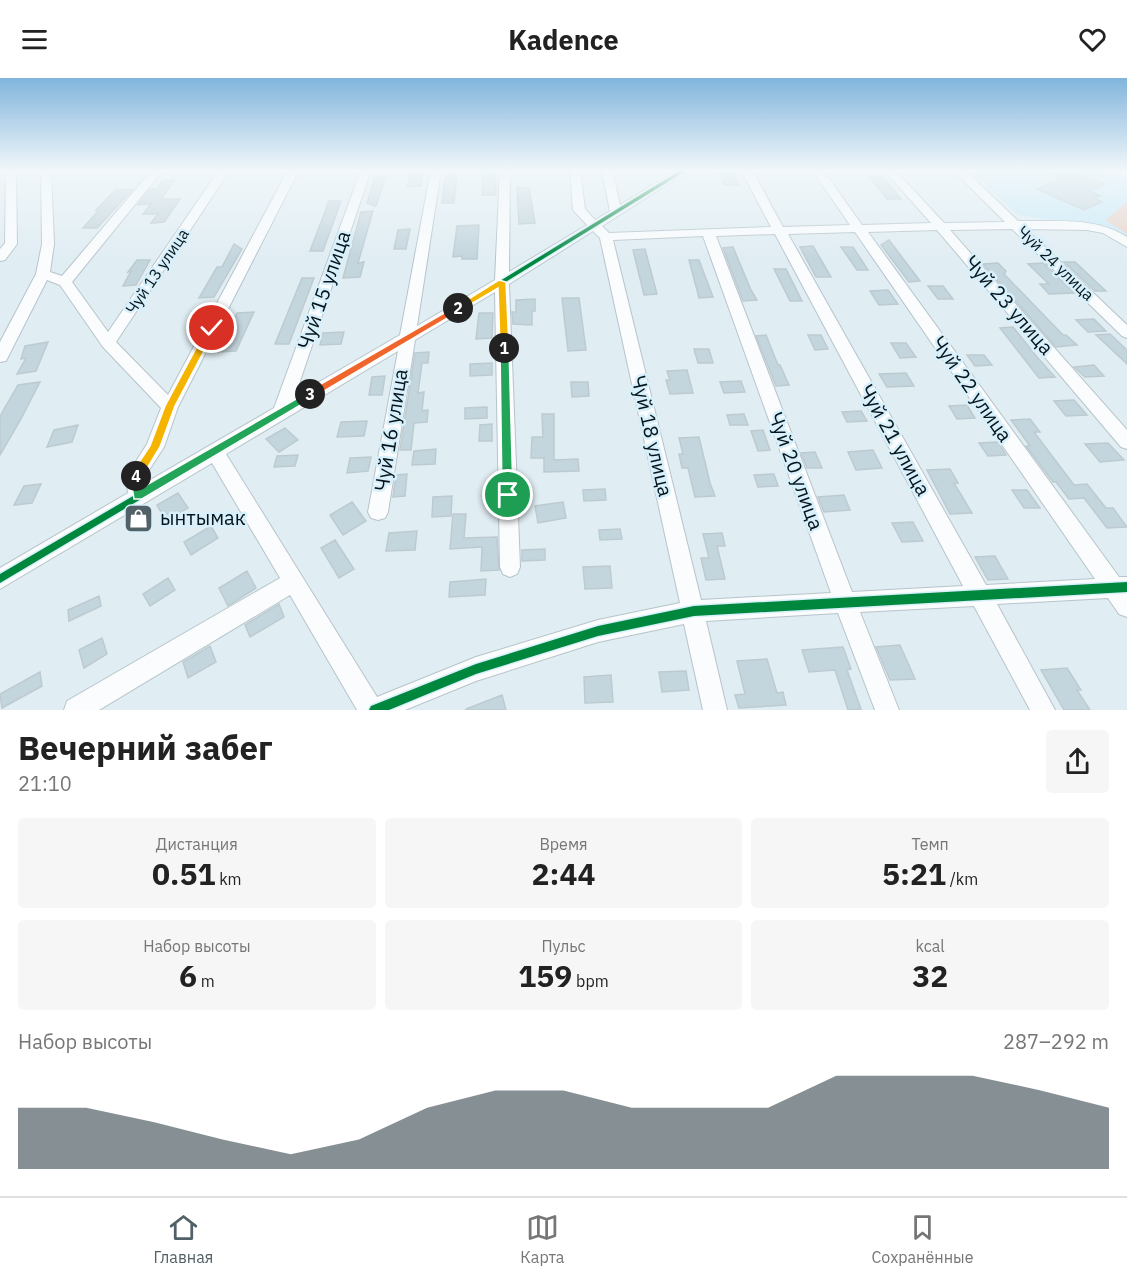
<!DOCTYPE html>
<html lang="ru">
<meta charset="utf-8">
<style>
body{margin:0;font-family:"IBM Plex Sans",sans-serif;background:#f6f6f6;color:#222;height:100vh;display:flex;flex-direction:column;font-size:22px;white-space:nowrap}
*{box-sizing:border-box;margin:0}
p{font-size:20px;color:#767676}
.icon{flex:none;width:33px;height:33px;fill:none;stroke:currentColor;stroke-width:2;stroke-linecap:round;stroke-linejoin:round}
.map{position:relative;height:632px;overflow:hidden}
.details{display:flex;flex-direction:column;background:#fff;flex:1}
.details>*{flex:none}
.pin{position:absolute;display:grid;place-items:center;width:51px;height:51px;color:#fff;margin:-26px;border:3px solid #fff;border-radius:50%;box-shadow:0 2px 6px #0007}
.km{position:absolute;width:30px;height:30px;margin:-15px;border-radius:50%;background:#222;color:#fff;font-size:16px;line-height:30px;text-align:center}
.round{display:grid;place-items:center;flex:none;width:63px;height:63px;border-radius:6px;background:#f6f6f6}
.head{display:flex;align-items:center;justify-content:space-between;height:102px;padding:0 18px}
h1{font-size:33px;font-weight:800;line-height:45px}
.metrics{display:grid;grid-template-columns:repeat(3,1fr);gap:9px;height:102px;padding:6px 18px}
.metrics div{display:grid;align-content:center;border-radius:6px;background:#f6f6f6;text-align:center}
.metrics b{font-size:30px;font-weight:800}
.metrics small{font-size:16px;font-weight:400}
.metrics p{font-size:16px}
.chart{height:168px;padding:12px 18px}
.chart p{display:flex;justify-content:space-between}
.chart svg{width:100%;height:108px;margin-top:6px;fill:#526167;opacity:.7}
header{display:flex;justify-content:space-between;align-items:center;height:78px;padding:0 18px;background:#fff;font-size:27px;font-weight:800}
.menu{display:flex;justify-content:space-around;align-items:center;height:84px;border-top:2px solid #e0e0e0;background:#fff;font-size:16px;color:#767676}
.menu a{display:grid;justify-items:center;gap:3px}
.menu .current{color:#526167}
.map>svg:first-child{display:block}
.built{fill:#c9eaf8}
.green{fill:#e9d4cb}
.building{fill:#c3d5dd;stroke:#bdcbd1;stroke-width:1.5}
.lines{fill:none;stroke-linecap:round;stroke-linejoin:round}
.minor-casing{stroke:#b7c4ca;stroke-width:2}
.minor{fill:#fafcfd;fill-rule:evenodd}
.cycleway-casing{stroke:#d8f0fb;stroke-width:3}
.cycleway{fill:#00873e;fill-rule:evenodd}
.split-1{fill:#22a559;stroke:#fff;stroke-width:1.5}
.split-2{fill:#f5b400;stroke:#fff;stroke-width:1.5}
.split-3{fill:#f0652b;stroke:#fff;stroke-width:1.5}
.split-4{fill:#22a559;stroke:#fff;stroke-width:1.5}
.split-5{fill:#f5b400;stroke:#fff;stroke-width:1.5}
.labels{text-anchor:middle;stroke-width:5;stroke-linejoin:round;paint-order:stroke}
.far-street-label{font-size:16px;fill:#06151b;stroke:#d8f0fb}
.street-label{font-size:20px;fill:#06151b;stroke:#d8f0fb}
.poi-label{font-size:20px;fill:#06151b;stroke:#d8f0fb;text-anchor:start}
</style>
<header><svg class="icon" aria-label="menu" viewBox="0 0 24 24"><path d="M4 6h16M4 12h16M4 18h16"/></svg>Kadence<svg class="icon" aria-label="heart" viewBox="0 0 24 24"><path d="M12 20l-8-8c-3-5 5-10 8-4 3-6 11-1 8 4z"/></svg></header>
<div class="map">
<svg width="1127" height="632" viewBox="0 0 1127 632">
<rect width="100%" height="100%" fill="#e0edf3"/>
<path class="built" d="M969,92H1100L1127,103V161L1109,149L1018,137Z"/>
<path class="green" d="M1127,124V156L1105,142Z"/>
<path class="building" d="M411,92H424L421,108L407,109Z
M1043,92H1071L1105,106L1089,113L1100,118L1094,120L1102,124L1084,132L1037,111L1062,100Z
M495,93L496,117H482L483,94Z
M719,95H733L739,107H724Z
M457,96L454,125H442L445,97Z
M375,98H386L376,128L367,125Z
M869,98H882L901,121H887Z
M175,102L161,121H180L164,144L151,145L158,136H143L151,126L138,127L150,111H156L163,103Z
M517,110H529L535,145L519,146Z
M115,112H132L97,150H83L99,132H96Z
M329,123H341L323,173H310Z
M373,133L358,185L364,184L360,199L343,200L361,134Z
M479,147L477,181H462V178L453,179L457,148Z
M410,151L406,171H394L398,152Z
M889,162L920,203L909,204L881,167Z
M234,166L242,171L214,219L199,220L217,189H222Z
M813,168L831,199H816L800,169Z
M733,169L751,212L757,222L743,223L723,170Z
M841,169H853L868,192H857Z
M645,171L657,216L644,217L633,172Z
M137,182H150L136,207L123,208L131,193L128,194Z
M689,182H699L713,219L699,220Z
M1064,184H1075L1106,213H1095Z
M998,185L1006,193L1004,196L1063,257H1066L1077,267L1056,269L983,186Z
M1044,185L1074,215L1049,216L1040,206H1049L1028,186Z
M774,191H786L802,223H790Z
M302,200H314L289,266H275Z
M928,208H943L953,221H938Z
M888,212L898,226L879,227L870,213Z
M562,220H579L586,272L568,273Z
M535,221V233H532V247L513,246L512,234H516V222Z
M254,234L236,273L218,274L237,235Z
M479,235H493L492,260L476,261Z
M1094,241L1106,253L1088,254L1076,242Z
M1013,249L1037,279L1055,299L1039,300L1000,250Z
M344,254L341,266L320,267L323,255Z
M1110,256L1127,272V286L1096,257Z
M766,257L778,287H780L789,307L776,308L756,258Z
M808,257H821L828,271L815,272Z
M48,264L36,293L17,296L26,280L21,281L25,268Z
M891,265H906L916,279L900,280Z
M694,271H709L713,285H698Z
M429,274L428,285H422L418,315L424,314L422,333L428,332L427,344L414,345L411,372H400L415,275Z
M967,277H984L992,287L975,288Z
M492,285V297L470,298V286Z
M1094,287L1104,298L1085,299L1074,289Z
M687,292L693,315L670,316L666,302H670L667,293Z
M906,295L914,308L887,309L879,296Z
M385,298L382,317H369L372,299Z
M741,303L745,314L724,315L720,304Z
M40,304L21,341L0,377V339L4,331L18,307Z
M571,304H588L589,318L572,319Z
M1074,322L1087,337L1066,338L1054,323Z
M967,327L975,340L957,341L949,328Z
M487,329V340L465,341V330Z
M861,333L867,343L847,344L842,334Z
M542,336H554V382L578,381L579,393L544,394V380H531L532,359H543Z
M744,336L748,347H730L727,337Z
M1030,341L1040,354H1034L1074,407L1087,406L1106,430H1113L1127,449L1107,450L1084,420L1069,421L1056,404H1053L1026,368H1030L1011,342Z
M367,343L364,358L337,359L341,344Z
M492,346V363H479L480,347Z
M78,347L72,364L47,369L54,352Z
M285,350L298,362L279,374L266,361Z
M763,352L770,372L758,373L751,353Z
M699,359L710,405L715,418L695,419L688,390H682L679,376H683L679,360Z
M998,364L1006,377L988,378L979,365Z
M1108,365L1124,382L1100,384L1085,366Z
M436,371L435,386L412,387L414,373Z
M873,372L882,390L856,392L848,374Z
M815,374L822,390H807L801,375Z
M298,377L295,388L274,389L277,378Z
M371,379L368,393L347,395L350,380Z
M950,391L958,405H954L972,435L950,436L927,392Z
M407,396L405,418L393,419L396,397Z
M774,396L778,408L758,409L754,397Z
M41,406L32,425L14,427L24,408Z
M605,411L606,422L584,423L583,412Z
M1012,412H1027L1040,430H1024Z
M178,415L188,430L166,443L157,427Z
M844,417L850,432L824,434L818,419Z
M452,418L451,438L432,439L433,419Z
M352,424L366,443L343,457L330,437Z
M563,424L566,440L538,445L535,428Z
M141,430L148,441L131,451L125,439Z
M453,436H466L464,460L497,459L499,492L481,493L482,469L450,471Z
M913,444L923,463L902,464L892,445Z
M211,448L218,460L191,477L184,464Z
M620,451L622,461L600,462L599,452Z
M417,453L415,472L386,473L389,455Z
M722,455L725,468H717L725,501L706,502L701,480H709L703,456Z
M335,462L354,491L339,500L321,470Z
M545,471V482L522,483V472Z
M995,478L1008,501L988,502L975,479Z
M610,488L612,510L585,511L583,489Z
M247,493L256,510L228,528L219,510Z
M168,500L175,512L150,528L143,516Z
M486,501L485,517L449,519L450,504Z
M99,518L101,528L69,543L68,532Z
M279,526L284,539L250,559L245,547Z
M102,560L107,576L84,590L79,572Z
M900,567L915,601L890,602L876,569Z
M210,568L216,584L188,600L183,584Z
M843,569L851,591L847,592L861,631L848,632L835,592L809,594L802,572Z
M767,581L777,615L783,614L786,627L739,630L735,617L745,616L737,583Z
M1067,590L1081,612H1077L1090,632H1064L1041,592Z
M686,593L689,612L662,614L659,594Z
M40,594L42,608L2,630L0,616Z
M611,597L613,624L585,625L584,599Z
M502,617L506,632H466V631Z"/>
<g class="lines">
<defs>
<path id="minor" d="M6,92H16L17,166L5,182L0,183V171L5,165Z
M41,92H51L54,166L50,194L62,198L152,92H163L72,204L108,254L219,92H230L116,264L168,317L288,92H299L178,329L164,369L144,400L145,405L274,330L361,92H371L295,318L400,257L431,92H441L417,248L495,202L500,92H510L509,194L587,147L573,132L570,92H580L585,131L595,142L610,133L602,92H612L620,127L677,92H690L602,148L609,155L771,149L741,92H752L783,149L850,147L812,92H823L862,147L931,145L884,92H895L944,145L1005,144L953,92H965L1018,143C1056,144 1094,138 1127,159V169L1103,155L1087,152L1026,151L1127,247V260L1122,258L1012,151L950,152L1127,352V371L1121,369L937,152L868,154L1119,499H1127V539L1119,536L1108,520L997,526L1055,632H1030L974,528L860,534L899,632H875L838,535L706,543L727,632H703L684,546L598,564L476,603L405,632H357L290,517L99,632H64L67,623L280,500L212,385L0,511V490L128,415L126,399L147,366L161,330L103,269L60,207L47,202L8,279L6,283L0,284V264L36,196L42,166ZM593,153L600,160L680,525L598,542L476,579L377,619L226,376L398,273L368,434L371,440L378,442L385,440L388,434L415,262L495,214L500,489L503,496L510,499L517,496L520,489L509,206ZM855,154L1095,501L986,507L788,156ZM775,156L963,508L852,514L716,158ZM703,158L831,515L701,522L613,162Z
M1110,92L1127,93V100L1111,94Z"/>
</defs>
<use href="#minor" class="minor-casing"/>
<use href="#minor" class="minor"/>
<defs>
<path id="cycleway" d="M681,92H687L504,205L0,505V496L500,203Z
M1127,504V514L694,538L598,558L476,596L389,632H369L371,628L476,586L598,548L694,528Z"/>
</defs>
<use href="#cycleway" class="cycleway-casing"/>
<use href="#cycleway" class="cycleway"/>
</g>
<linearGradient id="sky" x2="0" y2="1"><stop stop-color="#81b5dc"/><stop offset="0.51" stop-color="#f1f7fa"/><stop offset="1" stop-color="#f1f7fa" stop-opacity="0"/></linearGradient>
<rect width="1127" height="181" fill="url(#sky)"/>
<path class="split-1" d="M504,267L509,270L513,417L508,422L502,417L500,270Z"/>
<path class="split-2" d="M499,202L506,204L509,270L504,274L500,270L498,210L461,232L454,230Z"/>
<path class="split-3" d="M458,227L461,228V232L314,319H307V314Z"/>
<path class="split-4" d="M310,313L314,314V319L142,421H134L130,398L132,395H140L143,409Z"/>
<path class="split-5" d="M212,247L216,250L175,328L160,369L140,402H132L130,398L150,368L165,328L207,250Z"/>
<defs>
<symbol id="shop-square" viewBox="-11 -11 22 22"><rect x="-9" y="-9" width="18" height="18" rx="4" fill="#526167" stroke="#d8f0fb"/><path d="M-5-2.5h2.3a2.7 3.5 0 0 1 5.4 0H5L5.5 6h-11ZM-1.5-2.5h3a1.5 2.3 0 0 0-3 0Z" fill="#fff"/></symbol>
</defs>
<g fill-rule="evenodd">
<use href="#shop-square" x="122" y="424" width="33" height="33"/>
</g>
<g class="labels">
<g class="far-street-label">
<text transform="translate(1056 185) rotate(44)" y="6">Чуй 24 улица</text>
<text transform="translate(157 193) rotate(-56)" y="6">Чуй 13 улица</text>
</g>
<g class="street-label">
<text transform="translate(324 212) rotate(-71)" y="7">Чуй 15 улица</text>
<text transform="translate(1009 227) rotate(49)" y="7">Чуй 23 улица</text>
<text transform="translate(972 311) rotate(55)" y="7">Чуй 22 улица</text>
<text transform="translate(391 352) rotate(-81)" y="7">Чуй 16 улица</text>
<text transform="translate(652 358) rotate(77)" y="7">Чуй 18 улица</text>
<text transform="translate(895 362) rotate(61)" y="7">Чуй 21 улица</text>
<text transform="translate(796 393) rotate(70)" y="7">Чуй 20 улица</text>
</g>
<g class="poi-label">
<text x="160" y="447">ынтымак</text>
</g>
</g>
</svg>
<div class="pin" style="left:508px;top:417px;background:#1e9e55"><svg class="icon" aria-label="arrive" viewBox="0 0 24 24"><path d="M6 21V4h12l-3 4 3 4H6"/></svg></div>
<div class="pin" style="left:212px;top:250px;background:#d93025"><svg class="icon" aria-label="check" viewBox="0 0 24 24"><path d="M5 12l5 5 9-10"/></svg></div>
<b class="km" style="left:504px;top:270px">1</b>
<b class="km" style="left:458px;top:230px">2</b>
<b class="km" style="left:310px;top:316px">3</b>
<b class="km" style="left:136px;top:398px">4</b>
</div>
<section class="details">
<div class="head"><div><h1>Вечерний забег</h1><p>21:10</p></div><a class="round"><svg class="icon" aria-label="share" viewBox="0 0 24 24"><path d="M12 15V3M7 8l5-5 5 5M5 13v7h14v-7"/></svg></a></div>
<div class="metrics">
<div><p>Дистанция</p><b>0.51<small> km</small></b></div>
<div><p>Время</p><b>2:44</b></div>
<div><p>Темп</p><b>5:21<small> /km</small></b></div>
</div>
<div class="metrics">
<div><p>Набор высоты</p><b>6<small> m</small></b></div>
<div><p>Пульс</p><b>159<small> bpm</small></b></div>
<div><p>kcal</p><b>32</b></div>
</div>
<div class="chart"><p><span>Набор высоты</span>287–292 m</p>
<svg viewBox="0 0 160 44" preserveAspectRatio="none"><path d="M0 44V19L10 19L20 25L30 32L40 38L50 32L60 19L70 12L80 12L90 19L100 19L110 19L120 6L130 6L140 6L150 12L160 19V44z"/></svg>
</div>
</section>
<nav class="menu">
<a class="current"><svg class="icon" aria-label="home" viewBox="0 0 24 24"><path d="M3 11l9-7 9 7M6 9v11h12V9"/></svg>Главная</a>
<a><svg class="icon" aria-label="map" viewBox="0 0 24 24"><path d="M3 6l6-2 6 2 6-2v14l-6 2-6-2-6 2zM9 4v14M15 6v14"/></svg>Карта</a>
<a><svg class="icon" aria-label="saved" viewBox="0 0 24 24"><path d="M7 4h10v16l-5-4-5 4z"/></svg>Сохранённые</a>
</nav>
